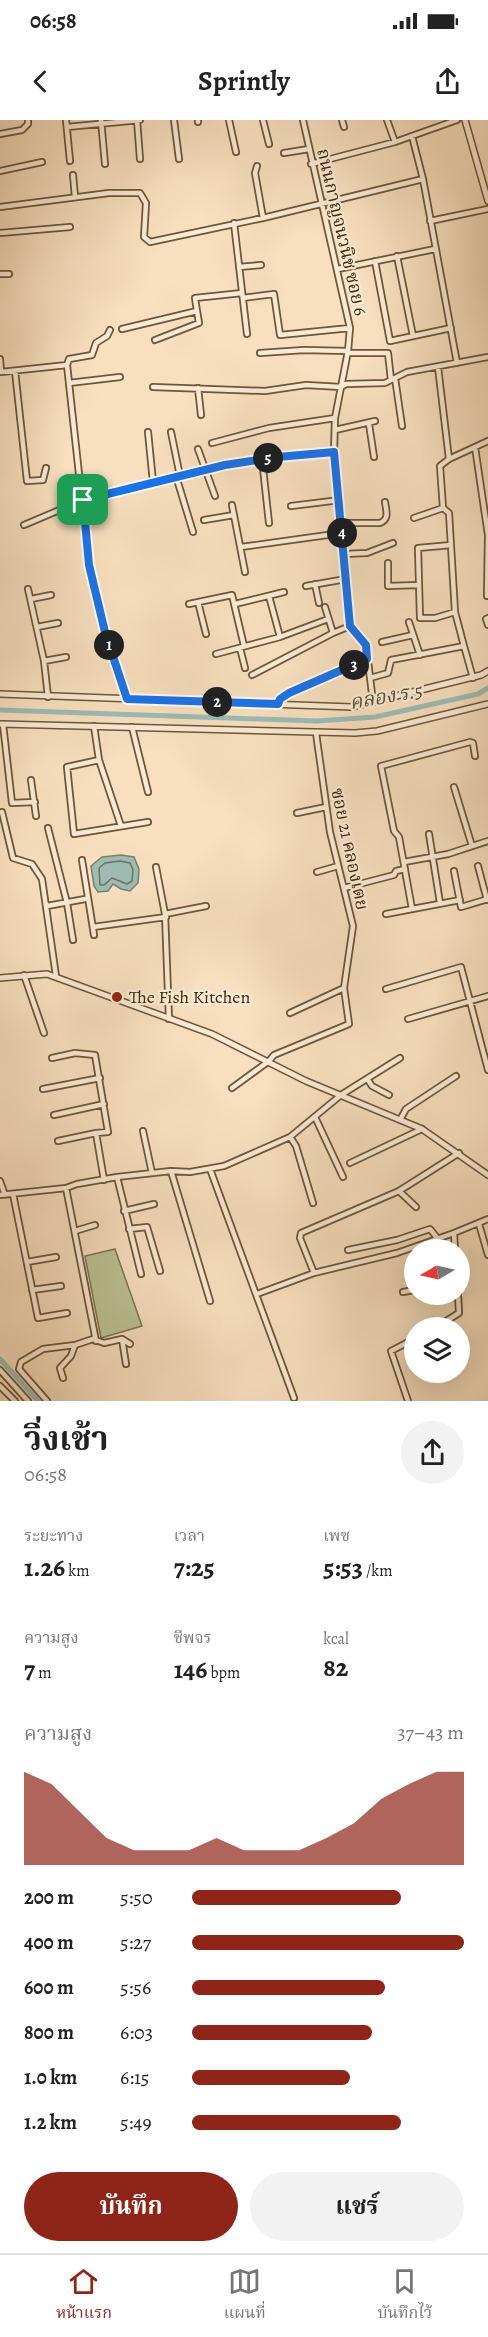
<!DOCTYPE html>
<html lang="th">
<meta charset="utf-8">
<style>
body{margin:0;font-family:Alegreya,"Noto Serif Thai",serif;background:#f2f2f2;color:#222;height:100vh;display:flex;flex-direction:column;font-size:22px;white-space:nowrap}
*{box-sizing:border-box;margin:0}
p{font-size:20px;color:#767676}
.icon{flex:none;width:33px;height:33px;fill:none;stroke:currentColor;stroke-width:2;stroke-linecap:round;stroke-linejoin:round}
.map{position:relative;height:1281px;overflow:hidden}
.sheet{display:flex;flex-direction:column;background:#fff;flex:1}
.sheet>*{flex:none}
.needle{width:39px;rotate:261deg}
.tools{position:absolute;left:404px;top:1119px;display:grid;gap:12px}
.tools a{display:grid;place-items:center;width:66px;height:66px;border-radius:50%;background:#fff;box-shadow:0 6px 24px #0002;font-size:30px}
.pin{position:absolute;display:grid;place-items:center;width:51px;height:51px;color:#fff;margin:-26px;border-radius:12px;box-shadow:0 3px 9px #0006}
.km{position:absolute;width:30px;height:30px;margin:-15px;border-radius:50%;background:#222;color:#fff;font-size:16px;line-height:30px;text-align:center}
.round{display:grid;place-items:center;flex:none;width:63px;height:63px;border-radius:32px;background:#f2f2f2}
.head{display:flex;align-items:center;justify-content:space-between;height:102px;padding:0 24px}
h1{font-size:33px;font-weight:700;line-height:45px}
.metrics{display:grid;grid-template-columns:repeat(3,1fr);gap:9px;height:102px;padding:6px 24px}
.metrics div{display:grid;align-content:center}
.metrics b{font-size:26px;font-weight:700}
.metrics small{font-size:16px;font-weight:400}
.metrics p{font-size:16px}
.chart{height:168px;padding:12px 24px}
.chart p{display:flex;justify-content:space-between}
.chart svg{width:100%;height:108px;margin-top:6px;fill:#8f2418;opacity:.7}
.cta{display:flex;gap:12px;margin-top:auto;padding:12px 24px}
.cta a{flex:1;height:69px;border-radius:36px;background:#8f2418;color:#fff;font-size:24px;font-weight:700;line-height:69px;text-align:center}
.cta a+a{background:#f2f2f2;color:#222}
ul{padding:0 24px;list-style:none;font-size:20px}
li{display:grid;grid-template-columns:96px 72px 1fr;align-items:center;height:45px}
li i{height:15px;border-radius:8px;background:#8f2418}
.status{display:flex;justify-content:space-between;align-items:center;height:42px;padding:0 30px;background:#fff;direction:ltr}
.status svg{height:16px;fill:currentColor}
header{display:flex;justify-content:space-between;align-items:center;height:78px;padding:0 24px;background:#fff;font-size:27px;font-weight:700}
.dock{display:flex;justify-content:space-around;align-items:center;height:84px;border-top:2px solid #e0e0e0;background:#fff;font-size:16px;color:#767676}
.dock a{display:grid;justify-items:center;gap:3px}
.dock .active{color:#8f2418}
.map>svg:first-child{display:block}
.green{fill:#bac294;stroke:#7d764e;stroke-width:1.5}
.water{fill:#9dbcb4;stroke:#78816f;stroke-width:1.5}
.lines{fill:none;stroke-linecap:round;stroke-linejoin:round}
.shore{stroke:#6e725e;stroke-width:1.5}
.canal{stroke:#9dbcb4;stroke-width:5}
.minor-casing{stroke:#6e5636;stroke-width:8}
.tertiary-casing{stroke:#6e5636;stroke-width:8}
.minor{stroke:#faead5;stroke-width:4.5}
.tertiary{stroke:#faead5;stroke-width:5}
.route-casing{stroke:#fff;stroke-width:12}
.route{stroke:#1a73e8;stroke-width:8}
.poi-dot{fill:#8f2418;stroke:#faead5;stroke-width:2}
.labels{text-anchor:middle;stroke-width:4.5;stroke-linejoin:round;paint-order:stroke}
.street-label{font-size:18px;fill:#402908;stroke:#faead5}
.poi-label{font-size:18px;fill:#402908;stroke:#faead5;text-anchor:start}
.water-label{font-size:20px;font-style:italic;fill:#574e33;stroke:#faead5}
</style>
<div class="status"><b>06:58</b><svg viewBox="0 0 49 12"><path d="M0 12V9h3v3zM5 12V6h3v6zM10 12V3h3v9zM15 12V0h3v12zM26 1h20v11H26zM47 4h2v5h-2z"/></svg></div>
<header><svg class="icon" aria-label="back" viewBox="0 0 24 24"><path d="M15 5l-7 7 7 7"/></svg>Sprintly<svg class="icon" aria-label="share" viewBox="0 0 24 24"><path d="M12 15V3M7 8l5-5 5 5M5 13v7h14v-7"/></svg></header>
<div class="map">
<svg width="488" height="1281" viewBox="0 0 488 1281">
<rect width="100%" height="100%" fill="#f7dfbf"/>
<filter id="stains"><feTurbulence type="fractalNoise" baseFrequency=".00333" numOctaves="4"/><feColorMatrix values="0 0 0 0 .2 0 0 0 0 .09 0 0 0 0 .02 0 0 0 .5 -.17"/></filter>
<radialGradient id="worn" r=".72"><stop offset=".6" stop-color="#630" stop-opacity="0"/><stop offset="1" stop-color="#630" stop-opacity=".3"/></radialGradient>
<path class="green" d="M115,1129L142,1206L101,1218L85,1136Z"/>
<path class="water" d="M121,735L134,737L139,749L138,763L130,771L121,769L113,764L108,771L98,772L94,766L91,746L102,737Z"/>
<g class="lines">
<path class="shore" d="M120,741L130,743L133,750L132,761L127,764L112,758L104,765H100L99,748L105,743Z"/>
<path class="canal" d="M0,590L317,601L375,597L478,574L488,568
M0,1239L38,1281"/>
<defs>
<path id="minor" d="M66,0L70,41
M101,0L105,44
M137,0L140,39
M174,0L179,39
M198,0V2
M229,0L236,32
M263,0L269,24
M303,0L350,208L348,231L335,298L334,332L350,506L366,525L373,582
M342,0L344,7
M387,0L395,22
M67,7L140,0
M0,14L22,10L28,4V0
M412,16L423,59L457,243
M284,33L309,29
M311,44L395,22L457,0
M257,46L255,53L263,98
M0,51L42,42
M73,55L75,77
M0,87L109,73H140L146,83L144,117L150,122L263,98L423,59
M430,101L488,89
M234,103L247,214
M0,113L70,107
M397,136L413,216
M375,141L390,221L451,208
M239,147L261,145
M338,149L435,129
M0,154H9
M243,178L274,174L280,215L350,208
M122,209L197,191L195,178L242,173
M155,220L199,203L197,191
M260,233L304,230L348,231
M348,233H388L391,260
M0,239L1,252L67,245L89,445L105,512L127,579
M67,245L69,239L92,235L96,223L107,216L110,210
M438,247L449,339
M15,251L27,361L43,360L46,348
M395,258L402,306
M69,263L120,257
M153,267L265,271L306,265L341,267L346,264L385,263L407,252L488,237
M198,268L201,295
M369,304L374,337
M335,310L375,301
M148,312L153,362
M171,312L180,356
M212,323L269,308L335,298
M475,327L488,415
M198,329L215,376
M262,339L269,403
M176,356L193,412
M232,385L245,452
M291,386L340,380
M443,388L440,346L449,339L488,321
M204,400L234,395
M341,403H380C390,399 386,390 385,382
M24,405L83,380L141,365L225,345L277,337L334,332
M451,425L418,428L420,498H435L455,492
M241,427L342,413
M344,434L367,433L393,423
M388,443V466L419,465
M315,464L319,483
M306,466L346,459
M28,469L44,541L48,577
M269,476L280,517
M487,476L488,415
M31,479L51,475
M198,482L206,514
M189,484L232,475L244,526
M235,484L284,472
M325,487L333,513
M488,498L486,499L488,505
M409,502L420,535
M37,507L58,503
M382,522L413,515
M464,526L473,558
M240,528L245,548
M216,534L280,517L328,499
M44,541L66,537
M252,555L333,513L350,506
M370,558L388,553L391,540L464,526L455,492L449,393L443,388L414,398
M278,584L280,579L289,573L367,539
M3,604L12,683L35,682
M94,606L99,640L121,706
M132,607L148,672
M99,640L67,647L74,714L148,702
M31,660L36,696
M454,667L472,726
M2,692L13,738L32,744L42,759L56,856
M297,693L326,687
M48,708L67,783L73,820
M429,714L440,783
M82,740L94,815
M404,742L448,734L488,721
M478,746L487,780
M156,747L165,794L169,899
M454,751L461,787L488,779
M317,752L338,746
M344,768L394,755L396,751L405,749
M47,786L85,779
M412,789L399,717L394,711L381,646L470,622L473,623L475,636
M165,794L206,786
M386,794L460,780
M93,807L166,797
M24,855L44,913
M386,869L461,847L488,950
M290,893L344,868
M408,899L488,876
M52,938L75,933L95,935L108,1012L96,1013L104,1060
M368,960L372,966L389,975
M232,968L269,941L274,935L349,904L344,868L353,806L330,712L316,613
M43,969L100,958
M54,995L104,984
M315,997L343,1057
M400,1000L406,989L456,956
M143,1011L152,1053
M290,1017L296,1026L313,1083
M58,1021L96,1013
M350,1043L422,1009
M210,1049L294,1278
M171,1051L210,1181
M117,1057L141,1154
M0,1061L5,1075
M66,1068L96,1221
M399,1071L416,1087
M13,1074L38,1198L67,1193
M0,1075L66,1068L77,1064L117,1057L171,1051L190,1052L224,1046L290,1017L341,975L400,938
M124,1091L154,1084
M479,1104L488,1135
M129,1109L147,1107L160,1151
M75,1111L95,1105
M348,1130L397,1120L430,1109L438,1119
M455,1130L454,1113L488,1099
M27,1142L56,1137
M314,1153L300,1118L301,1113L399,1071L459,1033
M32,1170L61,1166
M403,1172L414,1170
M257,1174L314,1153L397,1133L454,1113
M435,1208L459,1193L458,1174
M122,1219L126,1244
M0,1250L28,1281
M63,1258L60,1248L71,1236L75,1225
M0,1266L15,1281
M47,1281L19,1249L21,1242L43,1229L75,1225L93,1219L104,1223L122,1219L130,1224
M408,1281L391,1231L414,1219"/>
<path id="tertiary" d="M465,0L488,81
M0,574L352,587L481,555L488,551
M0,604L355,613L377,611L488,584
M0,858L47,854L212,914L306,961L422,1009L488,1055"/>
</defs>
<use href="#minor" class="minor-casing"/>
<use href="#tertiary" class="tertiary-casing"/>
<use href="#minor" class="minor"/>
<use href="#tertiary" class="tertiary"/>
</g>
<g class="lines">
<defs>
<path id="route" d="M334,332L350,506L366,525L367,539L289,573L280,579L278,584L127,579L105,512L89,445L83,380L225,345L278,337Z"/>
</defs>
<use href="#route" class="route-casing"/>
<use href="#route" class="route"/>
</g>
<circle class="poi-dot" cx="117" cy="877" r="6"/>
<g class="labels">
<g class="street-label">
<text transform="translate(342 112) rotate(77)" y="6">ถนนกาญจนวนิช ซอย 6</text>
<text transform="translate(350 729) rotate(78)" y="6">ซอย 21 คลองเตย</text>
</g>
<g class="poi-label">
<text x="129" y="883">The Fish Kitchen</text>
</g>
<g class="water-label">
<text transform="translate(386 576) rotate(-10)" y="7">คลอง ร.5</text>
</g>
</g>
<rect width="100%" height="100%" filter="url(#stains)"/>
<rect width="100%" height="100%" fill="url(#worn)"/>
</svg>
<div class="tools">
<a><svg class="needle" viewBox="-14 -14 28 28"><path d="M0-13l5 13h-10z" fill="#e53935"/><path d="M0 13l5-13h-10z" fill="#767676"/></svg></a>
<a><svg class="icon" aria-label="layers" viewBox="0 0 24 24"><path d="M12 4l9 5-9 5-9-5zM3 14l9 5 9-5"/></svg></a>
</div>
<div class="pin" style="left:83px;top:380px;background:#1e9e55"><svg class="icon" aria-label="arrive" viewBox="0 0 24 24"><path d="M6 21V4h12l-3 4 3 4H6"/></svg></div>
<b class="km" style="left:109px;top:525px">1</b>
<b class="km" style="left:217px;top:582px">2</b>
<b class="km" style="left:354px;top:545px">3</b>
<b class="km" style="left:342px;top:413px">4</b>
<b class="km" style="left:268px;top:338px">5</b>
</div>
<section class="sheet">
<div class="head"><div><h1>วิ่งเช้า</h1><p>06:58</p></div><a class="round"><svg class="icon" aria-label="share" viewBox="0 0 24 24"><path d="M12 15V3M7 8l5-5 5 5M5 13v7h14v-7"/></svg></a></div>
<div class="metrics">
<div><p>ระยะทาง</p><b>1.26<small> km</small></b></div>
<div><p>เวลา</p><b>7:25</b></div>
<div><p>เพซ</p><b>5:53<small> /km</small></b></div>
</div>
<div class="metrics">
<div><p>ความสูง</p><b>7<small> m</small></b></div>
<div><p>ชีพจร</p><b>146<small> bpm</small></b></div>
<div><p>kcal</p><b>82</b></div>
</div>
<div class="chart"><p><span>ความสูง</span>37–43 m</p>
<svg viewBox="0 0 160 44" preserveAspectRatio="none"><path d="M0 44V6L10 11L20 22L30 33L40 38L50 38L60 38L70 33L80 38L90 38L100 38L110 33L120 27L130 17L140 11L150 6L160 6V44z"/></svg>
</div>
<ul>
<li><b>200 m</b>5:50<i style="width:77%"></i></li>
<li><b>400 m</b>5:27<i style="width:100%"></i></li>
<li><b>600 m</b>5:56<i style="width:71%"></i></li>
<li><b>800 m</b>6:03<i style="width:66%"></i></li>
<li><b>1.0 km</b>6:15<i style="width:58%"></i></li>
<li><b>1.2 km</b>5:49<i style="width:77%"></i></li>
</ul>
<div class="cta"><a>บันทึก</a><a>แชร์</a></div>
</section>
<nav class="dock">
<a class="active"><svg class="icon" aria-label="home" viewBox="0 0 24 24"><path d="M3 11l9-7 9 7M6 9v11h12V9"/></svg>หน้าแรก</a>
<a><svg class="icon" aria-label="map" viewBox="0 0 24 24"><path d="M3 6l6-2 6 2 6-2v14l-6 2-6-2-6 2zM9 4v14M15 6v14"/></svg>แผนที่</a>
<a><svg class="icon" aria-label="saved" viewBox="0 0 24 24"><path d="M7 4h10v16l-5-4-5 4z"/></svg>บันทึกไว้</a>
</nav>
